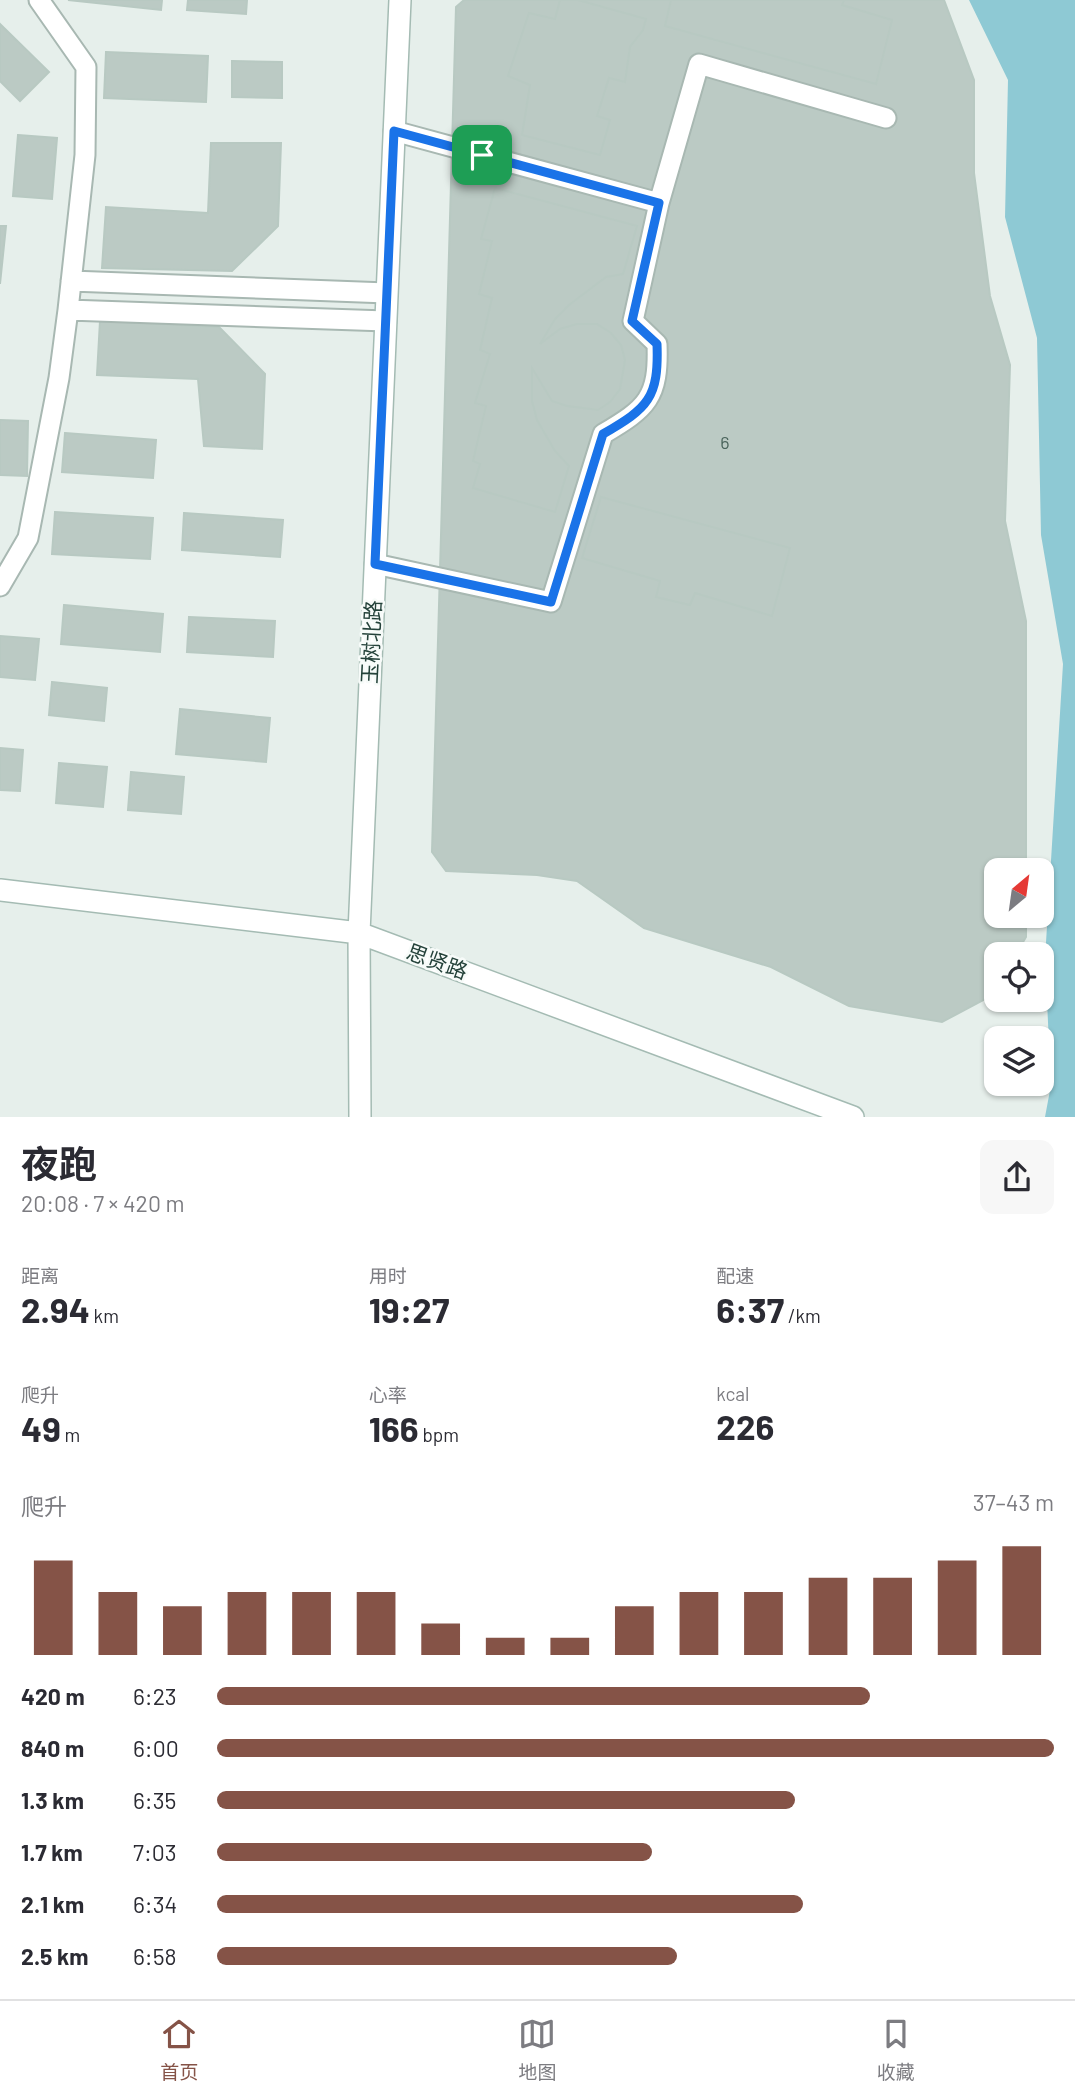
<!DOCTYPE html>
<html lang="zh">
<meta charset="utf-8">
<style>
body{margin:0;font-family:Barlow,"Noto Sans SC",sans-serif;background:#f7f7f7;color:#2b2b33;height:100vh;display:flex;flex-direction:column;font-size:26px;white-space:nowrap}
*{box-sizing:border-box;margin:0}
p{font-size:23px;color:#7c7c81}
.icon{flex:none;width:38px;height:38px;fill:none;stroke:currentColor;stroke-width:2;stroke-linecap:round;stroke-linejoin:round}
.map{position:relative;height:1117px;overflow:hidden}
.drawer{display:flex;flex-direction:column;background:#fff;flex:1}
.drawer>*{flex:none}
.needle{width:46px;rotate:29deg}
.tools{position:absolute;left:984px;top:858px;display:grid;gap:14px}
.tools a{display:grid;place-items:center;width:70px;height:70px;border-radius:14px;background:#fff;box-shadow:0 2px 5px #0004;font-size:35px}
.pin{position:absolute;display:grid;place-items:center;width:60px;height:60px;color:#fff;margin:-30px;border-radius:14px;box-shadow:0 4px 10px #0006}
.round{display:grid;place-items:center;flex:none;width:74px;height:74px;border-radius:14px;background:#f7f7f7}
.headline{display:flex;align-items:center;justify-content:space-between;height:119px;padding:0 21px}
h1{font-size:38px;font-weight:700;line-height:52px}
.metrics{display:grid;grid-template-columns:repeat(3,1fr);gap:10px;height:119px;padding:7px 21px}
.metrics div{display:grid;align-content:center}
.metrics b{font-size:35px;font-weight:700}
.metrics small{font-size:19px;font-weight:400}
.metrics p{font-size:19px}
.chart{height:196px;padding:14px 21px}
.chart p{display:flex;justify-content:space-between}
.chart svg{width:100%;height:126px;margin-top:7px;stroke:#855347;stroke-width:6}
ul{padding:0 21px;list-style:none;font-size:23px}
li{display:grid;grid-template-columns:112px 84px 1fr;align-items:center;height:52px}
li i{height:18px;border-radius:9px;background:#855347}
.menu{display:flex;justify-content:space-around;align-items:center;height:98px;border-top:2px solid #e1e1e2;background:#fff;font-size:19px;color:#7c7c81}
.menu a{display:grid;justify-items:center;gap:4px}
.menu .on{color:#855347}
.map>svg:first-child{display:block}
.water{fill:#8ec9d4}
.building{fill:#bbcac4;stroke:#b8c9c2;stroke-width:2}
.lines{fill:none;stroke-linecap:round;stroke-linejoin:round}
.minor-casing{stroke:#a8b8b2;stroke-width:23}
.secondary-casing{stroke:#a4bbb3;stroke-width:24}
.minor{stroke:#fff;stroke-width:19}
.secondary{stroke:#fff;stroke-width:21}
.route-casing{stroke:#fff;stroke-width:14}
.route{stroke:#1a73e8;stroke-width:9}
.labels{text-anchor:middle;stroke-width:5;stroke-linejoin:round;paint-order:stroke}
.number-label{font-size:18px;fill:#4a645c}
.street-label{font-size:21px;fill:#24423a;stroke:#f7fbf9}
</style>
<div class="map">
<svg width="1075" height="1117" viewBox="0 0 1075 1117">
<rect width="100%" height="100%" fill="#e6efeb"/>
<path class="water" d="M969,0H1075V1117H1045L1051,1085L1045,959L1063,664L1041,535L1037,338L1005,217L1008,80Z"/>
<path class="building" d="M68,0H162L161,10Z
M188,0H247L246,14L187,10Z
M464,0H944L974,80V173L990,296L1010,365L1005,521L1026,621V870H996V915H1026V937L1016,954H996V987L989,997L942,1022L849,1006L771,967L644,928L577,881L537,875L446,871L432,852L456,7Z
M560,0H578L646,19L643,30L630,47L625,82L609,78L597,116L610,120L600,155L522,135L530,85L508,76L529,13L555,19Z
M671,0H844L842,5L892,20L876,84L665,26Z
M0,24L49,72L20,101L0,81Z
M106,52L208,56L206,102L104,98Z
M232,61L282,62V98L232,97Z
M18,135L57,138L52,199L13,196Z
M211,143H281L278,226L232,271L102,268L106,207L208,213Z
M495,188L637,226L623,274L606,277L569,305L555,319L540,344L560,329L577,324H597L611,333L621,345L625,360L620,389L610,402L598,410L567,406L552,401L532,368V401L537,420L555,451L569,466L555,512L473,488L480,464L473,461L486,406L475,403L490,354L480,350L492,298L479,294L492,241L481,239Z
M0,226H6L0,284Z
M100,321L219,327L265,374L262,449L204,446L198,379L97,375Z
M0,420L28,421L27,476L0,475Z
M65,433L156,440L153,478L62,472Z
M601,497L790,548L772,616L695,593L690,605L656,597L660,581L582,558Z
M55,512L153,518L150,559L52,554Z
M184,513L283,520L280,557L182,550Z
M64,605L163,614L160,652L61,644Z
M189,617L275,621L273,657L187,652Z
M0,636L39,639L35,680L0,677Z
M52,682L107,688L104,721L49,715Z
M180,709L270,718L266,762L176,754Z
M0,748L23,750L20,791L0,790Z
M59,763L107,767L103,807L56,803Z
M131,772L184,777L181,814L128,810Z"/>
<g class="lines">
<defs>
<path id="minor" d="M39,0L86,67L85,155L68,310
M394,131L659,203
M71,281L387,293
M375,564L551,602L603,434C647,408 659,398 657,344L633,321L659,203L699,64L886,118
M0,586L28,538L59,378L68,310L386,321"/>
<path id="secondary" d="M0,890L359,933L853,1117
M360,1117L359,933L400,0"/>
</defs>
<use href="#minor" class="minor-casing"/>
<use href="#secondary" class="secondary-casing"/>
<use href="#minor" class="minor"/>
<use href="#secondary" class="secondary"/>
</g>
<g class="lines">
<defs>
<path id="route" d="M394,131L659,203L632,321L657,344C659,398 648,408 603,434L551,602L375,564Z"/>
</defs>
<use href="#route" class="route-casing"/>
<use href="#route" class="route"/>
</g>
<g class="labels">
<g class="number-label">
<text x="725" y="449">6</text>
</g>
<g class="street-label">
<text transform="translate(372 642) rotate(-87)" y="7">玉树北路</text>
<text transform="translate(437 962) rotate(20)" y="7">思贤路</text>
</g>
</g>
</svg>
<div class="tools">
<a><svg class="needle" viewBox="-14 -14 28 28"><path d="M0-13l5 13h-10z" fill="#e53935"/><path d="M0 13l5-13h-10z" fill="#7c7c81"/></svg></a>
<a><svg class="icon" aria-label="locate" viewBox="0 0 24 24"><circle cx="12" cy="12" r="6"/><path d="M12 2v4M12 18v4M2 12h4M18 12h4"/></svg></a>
<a><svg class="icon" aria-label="layers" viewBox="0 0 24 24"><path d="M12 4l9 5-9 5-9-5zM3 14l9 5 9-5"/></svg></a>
</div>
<div class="pin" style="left:482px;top:155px;background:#1e9e55"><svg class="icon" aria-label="arrive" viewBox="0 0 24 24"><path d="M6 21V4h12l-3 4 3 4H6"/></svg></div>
</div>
<section class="drawer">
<div class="headline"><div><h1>夜跑</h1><p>20:08 · 7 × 420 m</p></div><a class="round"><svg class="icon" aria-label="share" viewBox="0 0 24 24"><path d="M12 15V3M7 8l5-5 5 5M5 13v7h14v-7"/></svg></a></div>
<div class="metrics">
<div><p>距离</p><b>2.94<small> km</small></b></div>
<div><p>用时</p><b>19:27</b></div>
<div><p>配速</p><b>6:37<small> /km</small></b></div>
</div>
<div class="metrics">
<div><p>爬升</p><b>49<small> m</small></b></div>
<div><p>心率</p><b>166<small> bpm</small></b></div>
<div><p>kcal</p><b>226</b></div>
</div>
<div class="chart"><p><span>爬升</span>37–43 m</p>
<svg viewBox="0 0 160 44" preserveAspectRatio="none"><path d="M5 44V11M15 44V22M25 44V27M35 44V22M45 44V22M55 44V22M65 44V33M75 44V38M85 44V38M95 44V27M105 44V22M115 44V22M125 44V17M135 44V17M145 44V11M155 44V6"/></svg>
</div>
<ul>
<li><b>420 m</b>6:23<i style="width:78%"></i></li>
<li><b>840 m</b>6:00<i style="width:100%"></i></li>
<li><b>1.3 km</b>6:35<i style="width:69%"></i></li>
<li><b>1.7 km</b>7:03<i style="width:52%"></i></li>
<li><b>2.1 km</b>6:34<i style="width:70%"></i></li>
<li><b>2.5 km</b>6:58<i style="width:55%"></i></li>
</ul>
</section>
<nav class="menu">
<a class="on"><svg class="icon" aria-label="home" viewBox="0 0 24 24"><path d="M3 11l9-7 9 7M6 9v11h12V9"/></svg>首页</a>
<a><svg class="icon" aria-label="map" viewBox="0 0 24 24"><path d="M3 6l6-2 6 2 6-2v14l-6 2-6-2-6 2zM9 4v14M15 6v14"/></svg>地图</a>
<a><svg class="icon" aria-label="saved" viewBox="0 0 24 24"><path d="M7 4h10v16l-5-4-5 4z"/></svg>收藏</a>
</nav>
